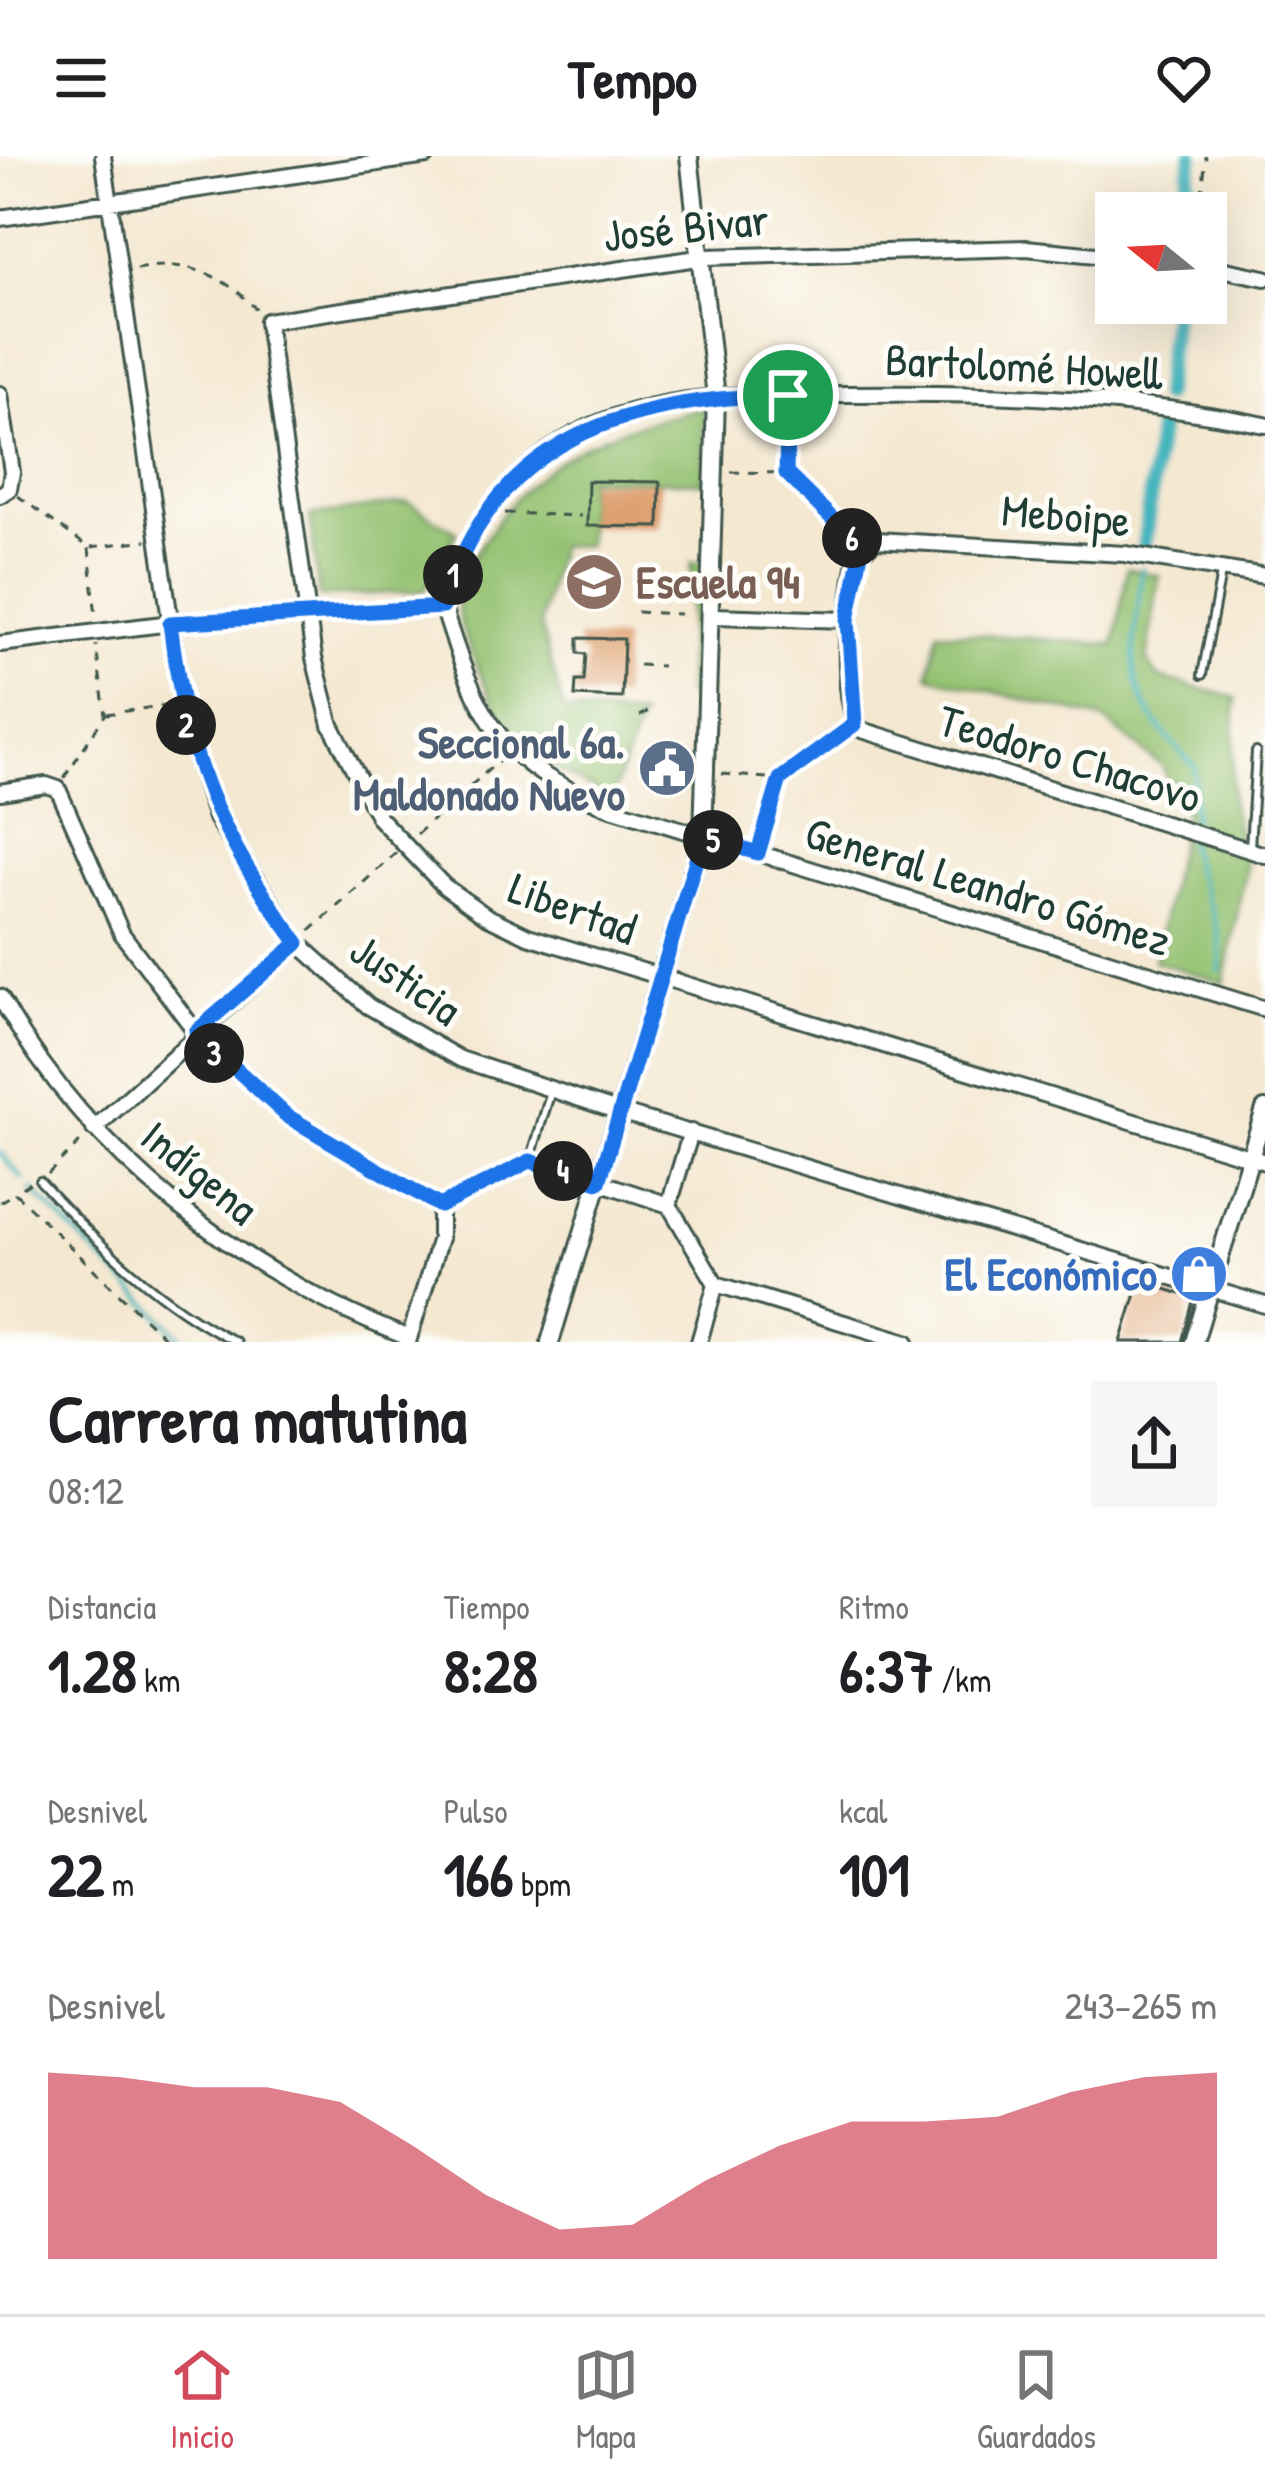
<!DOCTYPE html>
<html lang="es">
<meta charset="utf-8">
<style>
body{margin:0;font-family:"Patrick Hand",sans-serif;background:#f6f6f6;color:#202124;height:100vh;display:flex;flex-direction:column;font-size:45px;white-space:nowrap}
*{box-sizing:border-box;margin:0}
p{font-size:39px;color:#757577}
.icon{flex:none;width:66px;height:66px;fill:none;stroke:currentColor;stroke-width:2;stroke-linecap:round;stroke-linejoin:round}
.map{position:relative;height:1186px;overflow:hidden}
.details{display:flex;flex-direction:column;background:#fff;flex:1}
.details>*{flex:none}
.needle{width:78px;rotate:288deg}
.controls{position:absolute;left:1095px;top:36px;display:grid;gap:24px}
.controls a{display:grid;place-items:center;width:132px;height:132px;border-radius:0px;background:#fff;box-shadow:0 12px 48px #0002;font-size:60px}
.pin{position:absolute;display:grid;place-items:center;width:102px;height:102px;color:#fff;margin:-51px;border:6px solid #fff;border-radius:50%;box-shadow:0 3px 12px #0007}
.km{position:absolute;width:60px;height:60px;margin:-30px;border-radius:50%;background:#222;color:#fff;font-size:33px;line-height:60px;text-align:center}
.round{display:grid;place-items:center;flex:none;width:126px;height:126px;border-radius:0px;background:#f6f6f6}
.head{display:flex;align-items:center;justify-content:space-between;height:204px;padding:0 48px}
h1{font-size:66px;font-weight:800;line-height:90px}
.figures{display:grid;grid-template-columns:repeat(3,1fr);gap:18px;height:204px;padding:12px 48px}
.figures div{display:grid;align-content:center}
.figures b{font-size:60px;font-weight:800}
.figures small{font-size:33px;font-weight:400}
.figures p{font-size:33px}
.chart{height:336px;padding:24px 48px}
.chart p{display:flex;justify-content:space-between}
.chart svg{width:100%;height:216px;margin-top:12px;fill:#d1495b;opacity:.7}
header{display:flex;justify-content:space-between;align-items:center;height:156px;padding:0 48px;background:#fff;font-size:54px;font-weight:800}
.dock{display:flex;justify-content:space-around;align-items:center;height:168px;border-top:3px solid #e0e0e0;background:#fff;font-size:33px;color:#757577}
.dock a{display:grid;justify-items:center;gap:6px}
.dock .active{color:#d1495b}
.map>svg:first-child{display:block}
.green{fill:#93c170;stroke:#597f52;stroke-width:3}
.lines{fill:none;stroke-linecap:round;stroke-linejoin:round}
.stream{stroke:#46b5be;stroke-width:4.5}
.canal{stroke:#46b5be;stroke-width:15}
.building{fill:#db9762}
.service-casing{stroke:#3f574c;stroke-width:12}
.minor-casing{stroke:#3f574c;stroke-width:20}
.tertiary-casing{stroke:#3f574c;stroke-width:22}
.path{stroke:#3f574c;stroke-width:3;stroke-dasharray:9 9;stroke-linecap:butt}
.service{stroke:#fff;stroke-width:6}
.minor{stroke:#fff;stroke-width:14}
.tertiary{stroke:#fff;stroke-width:16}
.route-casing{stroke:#fff;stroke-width:24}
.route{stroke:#1a73e8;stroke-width:15}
.labels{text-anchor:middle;stroke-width:10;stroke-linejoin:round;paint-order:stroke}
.street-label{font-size:45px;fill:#1f3d34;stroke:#fdfcf7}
.education-label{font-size:45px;font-weight:bold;fill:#785e54;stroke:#fdfcf7;text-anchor:start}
.service-label{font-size:45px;font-weight:bold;fill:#4e5e75;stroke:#fdfcf7;text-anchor:end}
.shop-label{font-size:45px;font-weight:bold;fill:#366cbe;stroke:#fdfcf7;text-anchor:end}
</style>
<header><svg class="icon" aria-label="menu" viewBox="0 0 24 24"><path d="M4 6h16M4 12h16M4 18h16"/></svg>Tempo<svg class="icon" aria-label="heart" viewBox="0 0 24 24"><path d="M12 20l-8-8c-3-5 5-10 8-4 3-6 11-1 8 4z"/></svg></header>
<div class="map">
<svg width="1265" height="1186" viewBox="0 0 1265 1186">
<rect width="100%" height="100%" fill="#fdfcf7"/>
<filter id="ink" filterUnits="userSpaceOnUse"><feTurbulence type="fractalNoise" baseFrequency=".00833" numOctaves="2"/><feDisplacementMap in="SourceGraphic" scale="24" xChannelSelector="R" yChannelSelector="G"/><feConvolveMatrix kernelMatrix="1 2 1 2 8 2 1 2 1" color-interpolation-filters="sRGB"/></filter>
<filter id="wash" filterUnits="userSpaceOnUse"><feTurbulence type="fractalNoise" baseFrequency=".004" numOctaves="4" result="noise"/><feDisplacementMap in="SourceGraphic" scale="48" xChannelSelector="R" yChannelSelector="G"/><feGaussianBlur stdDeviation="2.7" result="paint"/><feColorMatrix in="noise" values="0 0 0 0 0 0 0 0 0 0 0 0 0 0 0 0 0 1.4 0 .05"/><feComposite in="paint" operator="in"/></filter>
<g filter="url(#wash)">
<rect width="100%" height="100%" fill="#f4e8d1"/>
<path class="green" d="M704,252V326L588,322L587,389L558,390L540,468L564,555L641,561L612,641C546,614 505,581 478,513C470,492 456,466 458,443C460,418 476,396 489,377C541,296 614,271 704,252Z
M408,346L457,376L424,435L319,441L310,360Z
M691,407H703L699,541L693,543L687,538Z
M1127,412L1159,420L1147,504L1159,522L1236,542L1231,644L1246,711L1224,827L1154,805L1185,658L1162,610L1103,563L929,520L938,475L1115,489Z"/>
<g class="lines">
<path class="stream" d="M1142,412C1133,516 1116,531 1195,611L1192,668
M1188,684C1194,729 1229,771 1219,815
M0,997L22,1022
M32,1034L186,1186"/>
<path class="canal" d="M1185,57L1192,0
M1163,240L1174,147
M1144,389L1160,263"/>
</g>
<g id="blocks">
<path class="building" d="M588,325L660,326L659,371L587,370Z
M578,482L624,483L622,542L575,540L576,525H584L586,498L578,497Z
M1140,1125L1194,1142L1182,1186H1121Z"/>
</g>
</g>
<g filter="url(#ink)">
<use href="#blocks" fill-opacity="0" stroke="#3f574c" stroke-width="3"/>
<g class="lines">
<defs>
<path id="service" d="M1202,519L1221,417
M1250,691L1256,596
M530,1005L596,1025
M40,1025C98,1088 159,1148 236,1186
M443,1049L530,1005L551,935"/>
<path id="minor" d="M103,0L185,567L216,662L298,787L368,850L460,903L620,956L1265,1149
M0,62L427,0
M1116,101L1026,92L705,101L267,165L314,502L331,569L379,662L444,730L486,760L528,780L1265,1006
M1206,110L1265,122
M0,238L12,316L9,333L0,339
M1265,420L1125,398L876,384L858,399C848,430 837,553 862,574L1265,699
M443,451C478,561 497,607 608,651L1265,853
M443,451C462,384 503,321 563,285C648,233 753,239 848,238C989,236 1126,241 1265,269
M714,460L848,464
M0,488L171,467L443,451
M0,636L46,629L58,633L122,778L196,876L287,960L440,1050V1082L408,1186
M0,841C90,1002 240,1116 409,1182
M94,973L298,787
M691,976L669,1049L716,1128L907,1186
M599,1026L669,1049
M699,1186L716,1128"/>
<path id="tertiary" d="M550,1186L703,681L716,241L689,0
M1194,1186L1265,953"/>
</defs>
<use href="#service" class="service-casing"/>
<use href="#minor" class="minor-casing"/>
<use href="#tertiary" class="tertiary-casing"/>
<path class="path" d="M1200,57L1206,0
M136,113C185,103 222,117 256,153
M731,316L786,317L788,250
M787,318L853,383
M18,340L88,391
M505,357L581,360
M91,391L147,384
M89,392L96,461
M637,456L680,458
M639,509L662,510
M106,558L168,549
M640,560L654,552
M722,618L778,623
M64,622L105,559L96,489
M417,678L503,601
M762,682L780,623L844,576
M310,775L396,697
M48,1018L84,982
M30,1027L15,1037L169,1186
M0,1046L13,1038"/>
<use href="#service" class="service"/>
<use href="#minor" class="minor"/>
<use href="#tertiary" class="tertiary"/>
</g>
</g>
<g class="lines" filter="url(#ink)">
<defs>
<path id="route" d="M788,239L786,317L862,392L848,464L855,568L780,623L758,697L703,681L599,1026L530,1005L440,1050L287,960L196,876L298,787C216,676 187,603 170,467L443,451C493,278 628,243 788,239Z"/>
</defs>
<use href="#route" class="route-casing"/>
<use href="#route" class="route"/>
</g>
<defs>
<symbol id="school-disc" viewBox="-11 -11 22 22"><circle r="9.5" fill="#8d6e63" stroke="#fdfcf7"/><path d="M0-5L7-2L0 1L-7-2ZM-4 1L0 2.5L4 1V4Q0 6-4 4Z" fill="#fff"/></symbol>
<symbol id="civic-disc" viewBox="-11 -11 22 22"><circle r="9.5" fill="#5c6f8a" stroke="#fdfcf7"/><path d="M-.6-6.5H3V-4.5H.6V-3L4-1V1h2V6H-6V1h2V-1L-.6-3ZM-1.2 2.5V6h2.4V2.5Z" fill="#fff"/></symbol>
<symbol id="shop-disc" viewBox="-11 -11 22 22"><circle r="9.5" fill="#3f7fe0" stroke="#fdfcf7"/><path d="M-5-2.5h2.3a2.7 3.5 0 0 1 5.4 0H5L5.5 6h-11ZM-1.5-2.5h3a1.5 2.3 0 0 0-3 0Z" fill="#fff"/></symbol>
</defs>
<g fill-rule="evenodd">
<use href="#school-disc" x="561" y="393" width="66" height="66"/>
<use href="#civic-disc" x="634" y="579" width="66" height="66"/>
<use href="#shop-disc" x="1166" y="1085" width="66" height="66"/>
</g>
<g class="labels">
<g class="street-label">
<text transform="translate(686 71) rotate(-6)" y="16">José Bivar</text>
<text transform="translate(1024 210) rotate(3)" y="16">Bartolomé Howell</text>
<text transform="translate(1066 359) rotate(5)" y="16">Meboipe</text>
<text transform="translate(1070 602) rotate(17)" y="16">Teodoro Chacovo</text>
<text transform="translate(988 730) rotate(17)" y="16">General Leandro Gómez</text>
<text transform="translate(573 752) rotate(20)" y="16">Libertad</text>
<text transform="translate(406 823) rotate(35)" y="16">Justicia</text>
<text transform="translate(200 1016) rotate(39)" y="16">Indígena</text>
</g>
<g class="education-label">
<text x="636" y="442">Escuela 94</text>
</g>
<g class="service-label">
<text x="625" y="602">Seccional 6a.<tspan x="625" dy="52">Maldonado Nuevo</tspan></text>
</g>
<g class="shop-label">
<text x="1157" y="1134">El Económico</text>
</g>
</g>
</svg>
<div class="controls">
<a><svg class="needle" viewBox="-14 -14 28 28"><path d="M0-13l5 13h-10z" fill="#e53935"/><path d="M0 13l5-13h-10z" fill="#757577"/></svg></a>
</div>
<div class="pin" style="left:788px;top:239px;background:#1e9e55"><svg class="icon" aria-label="arrive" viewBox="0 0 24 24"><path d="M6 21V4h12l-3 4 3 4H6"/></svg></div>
<b class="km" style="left:453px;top:419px">1</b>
<b class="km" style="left:186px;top:569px">2</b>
<b class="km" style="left:214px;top:897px">3</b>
<b class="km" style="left:563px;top:1015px">4</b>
<b class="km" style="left:713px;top:684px">5</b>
<b class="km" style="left:852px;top:382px">6</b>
</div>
<section class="details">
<div class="head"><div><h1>Carrera matutina</h1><p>08:12</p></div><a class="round"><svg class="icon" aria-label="share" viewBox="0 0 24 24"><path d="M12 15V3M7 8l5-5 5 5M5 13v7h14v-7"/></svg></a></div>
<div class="figures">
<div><p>Distancia</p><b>1.28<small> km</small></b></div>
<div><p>Tiempo</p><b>8:28</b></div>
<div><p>Ritmo</p><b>6:37<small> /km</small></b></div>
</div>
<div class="figures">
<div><p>Desnivel</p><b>22<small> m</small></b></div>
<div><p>Pulso</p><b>166<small> bpm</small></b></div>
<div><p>kcal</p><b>101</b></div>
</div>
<div class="chart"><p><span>Desnivel</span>243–265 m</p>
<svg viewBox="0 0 160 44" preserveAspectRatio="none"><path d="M0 44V6L10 7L20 9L30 9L40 12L50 21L60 31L70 38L80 37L90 28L100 21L110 16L120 16L130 15L140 10L150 7L160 6V44z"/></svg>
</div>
</section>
<nav class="dock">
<a class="active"><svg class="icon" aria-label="home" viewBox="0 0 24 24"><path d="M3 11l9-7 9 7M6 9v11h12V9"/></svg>Inicio</a>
<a><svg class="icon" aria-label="map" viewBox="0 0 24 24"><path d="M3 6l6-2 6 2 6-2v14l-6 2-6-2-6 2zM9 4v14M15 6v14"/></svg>Mapa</a>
<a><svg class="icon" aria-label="saved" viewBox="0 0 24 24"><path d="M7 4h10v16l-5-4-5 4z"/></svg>Guardados</a>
</nav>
